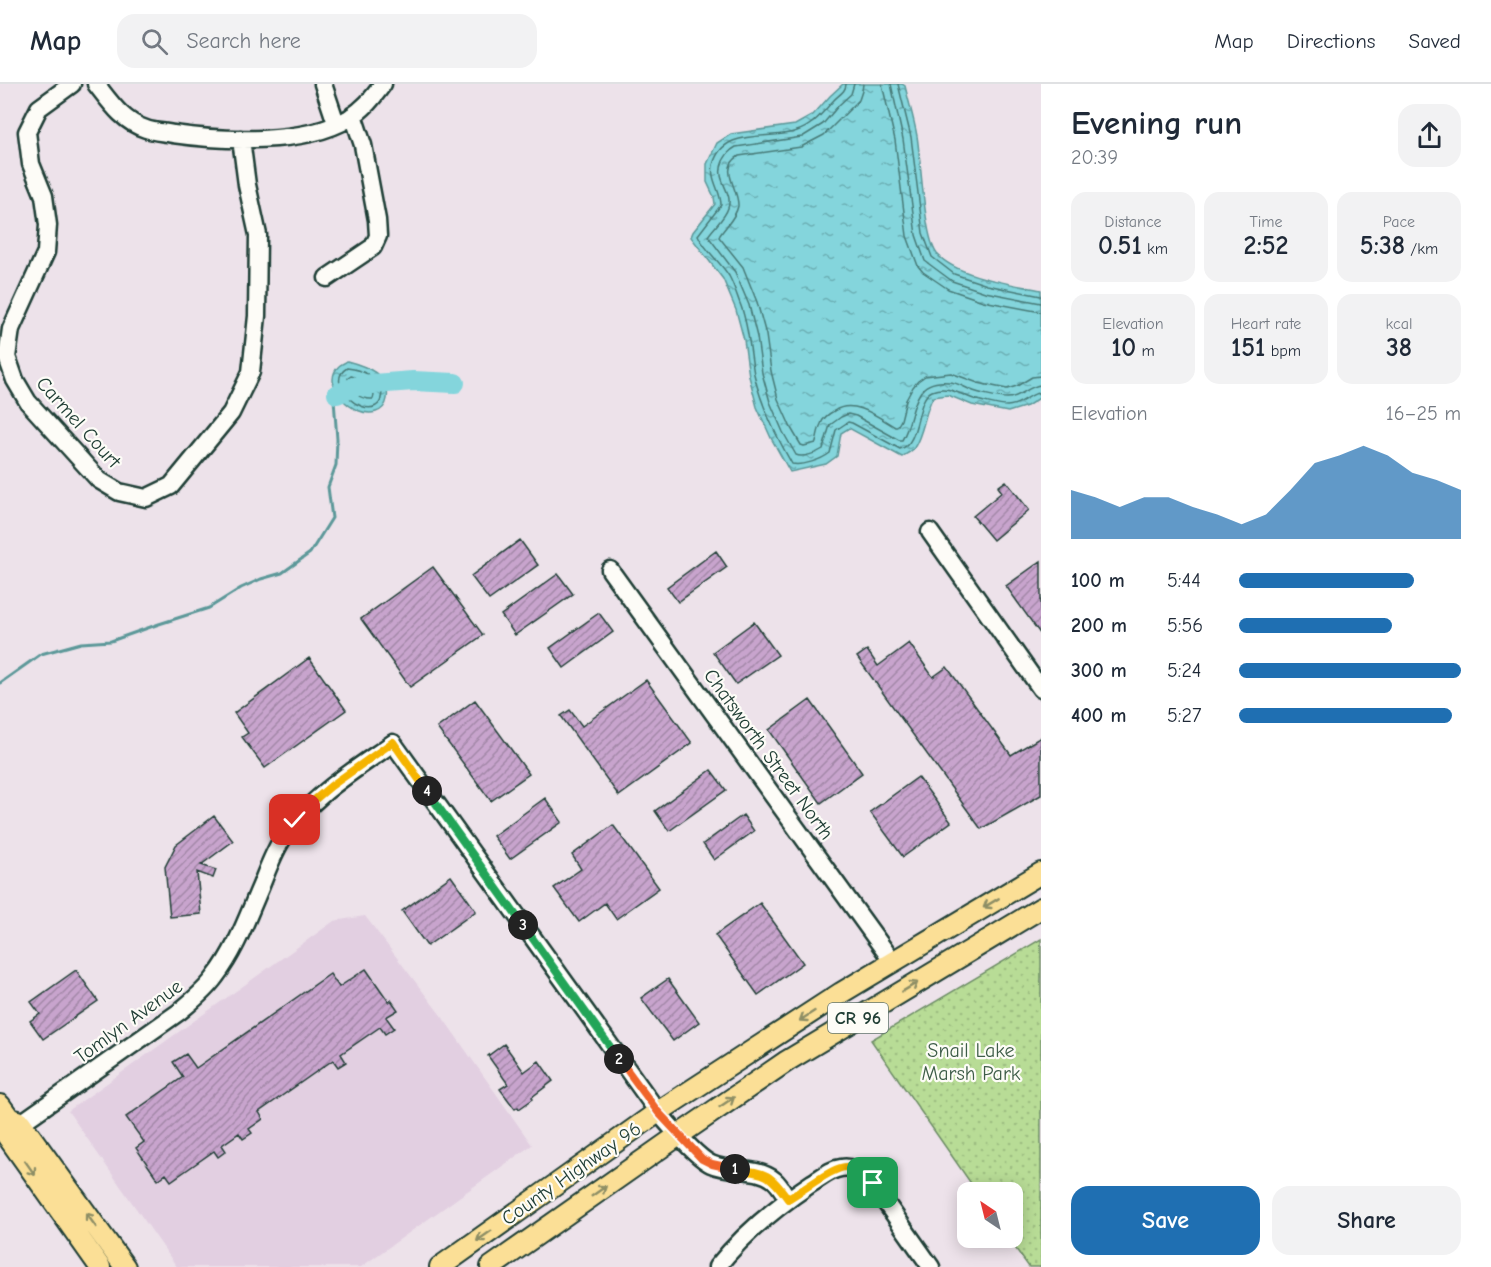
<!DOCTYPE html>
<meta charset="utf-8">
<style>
body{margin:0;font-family:"Comic Neue",sans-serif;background:#f2f2f3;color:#1f2937;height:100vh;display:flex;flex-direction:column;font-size:22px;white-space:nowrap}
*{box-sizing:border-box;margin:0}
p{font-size:20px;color:#747a83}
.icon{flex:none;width:33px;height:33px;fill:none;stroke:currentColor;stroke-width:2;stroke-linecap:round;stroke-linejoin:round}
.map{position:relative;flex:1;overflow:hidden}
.drawer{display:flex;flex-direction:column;background:#fff;width:450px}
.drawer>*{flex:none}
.needle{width:39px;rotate:325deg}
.controls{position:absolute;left:957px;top:1098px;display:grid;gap:12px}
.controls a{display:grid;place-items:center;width:66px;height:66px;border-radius:12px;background:#fff;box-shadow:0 3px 15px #0003;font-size:30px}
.pin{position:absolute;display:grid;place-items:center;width:51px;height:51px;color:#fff;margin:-26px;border-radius:12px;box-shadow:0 3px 9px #0006}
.km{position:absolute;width:30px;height:30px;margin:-15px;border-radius:50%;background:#222;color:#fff;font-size:16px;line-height:30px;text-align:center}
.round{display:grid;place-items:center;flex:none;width:63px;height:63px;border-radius:18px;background:#f2f2f3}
.head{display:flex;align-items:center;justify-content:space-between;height:102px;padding:0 30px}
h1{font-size:33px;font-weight:800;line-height:45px}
.metrics{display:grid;grid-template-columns:repeat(3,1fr);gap:9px;height:102px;padding:6px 30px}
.metrics div{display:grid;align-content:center;border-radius:15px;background:#f2f2f3;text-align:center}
.metrics b{font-size:26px;font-weight:800}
.metrics small{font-size:16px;font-weight:400}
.metrics p{font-size:16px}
.chart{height:168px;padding:12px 30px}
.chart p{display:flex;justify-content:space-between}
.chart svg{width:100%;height:108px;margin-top:6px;fill:#1f6fb2;opacity:.7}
.primary-button{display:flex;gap:12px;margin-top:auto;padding:12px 30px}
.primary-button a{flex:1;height:69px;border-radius:18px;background:#1f6fb2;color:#fff;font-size:24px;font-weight:800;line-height:69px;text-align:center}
.primary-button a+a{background:#f2f2f3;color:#1f2937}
ul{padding:0 30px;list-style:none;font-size:20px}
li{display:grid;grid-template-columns:96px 72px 1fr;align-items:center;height:45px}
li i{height:15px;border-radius:8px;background:#1f6fb2}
header{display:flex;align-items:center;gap:36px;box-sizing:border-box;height:84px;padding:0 30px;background:#fff;border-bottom:2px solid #e0e1e3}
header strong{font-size:28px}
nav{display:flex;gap:33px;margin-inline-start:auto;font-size:21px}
.search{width:420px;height:54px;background:#f2f2f3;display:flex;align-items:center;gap:15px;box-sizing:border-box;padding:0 21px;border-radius:18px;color:#747a83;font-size:22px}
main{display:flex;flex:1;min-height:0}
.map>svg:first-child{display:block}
.built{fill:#e2cfe1}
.park{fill:url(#park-dots);stroke:#6c8c65;stroke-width:1.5}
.water{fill:url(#water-ripples);stroke:#5c9899;stroke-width:1.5}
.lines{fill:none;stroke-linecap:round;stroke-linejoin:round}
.shore{stroke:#477a77;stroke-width:1.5}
.stream{stroke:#5c9899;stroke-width:3}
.river{stroke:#84d5dc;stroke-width:20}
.building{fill:url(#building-hatch);stroke:#1f3d34;stroke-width:1.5}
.minor-casing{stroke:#1f3d34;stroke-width:21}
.major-casing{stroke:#1f3d34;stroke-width:24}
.minor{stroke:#fdfcf7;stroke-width:16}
.major{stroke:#fbdf96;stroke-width:20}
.oneway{stroke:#8d8e65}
.split-1-casing{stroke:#fff;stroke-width:12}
.split-2-casing{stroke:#fff;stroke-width:12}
.split-3-casing{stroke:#fff;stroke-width:12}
.split-4-casing{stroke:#fff;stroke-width:12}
.split-5-casing{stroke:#fff;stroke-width:12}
.split-1{stroke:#f5b400;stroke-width:8}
.split-2{stroke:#f0652b;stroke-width:8}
.split-3{stroke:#22a559;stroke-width:8}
.split-4{stroke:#22a559;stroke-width:8}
.split-5{stroke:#f5b400;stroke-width:8}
.labels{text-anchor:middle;stroke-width:4.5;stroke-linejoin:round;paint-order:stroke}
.shield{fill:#fdfcf7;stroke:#62766e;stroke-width:1.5}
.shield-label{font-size:18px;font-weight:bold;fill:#1f3d34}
.street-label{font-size:20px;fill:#1f3d34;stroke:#fdfcf7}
.park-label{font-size:20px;fill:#3e5d48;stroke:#fdfcf7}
</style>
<header>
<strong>Map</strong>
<div class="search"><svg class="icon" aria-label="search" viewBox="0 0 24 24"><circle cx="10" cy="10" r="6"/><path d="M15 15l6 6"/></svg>Search here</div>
<nav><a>Map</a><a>Directions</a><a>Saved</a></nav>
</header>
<main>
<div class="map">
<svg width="1041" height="1183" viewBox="0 0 1041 1183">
<defs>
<pattern id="park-dots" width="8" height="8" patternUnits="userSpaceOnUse" patternTransform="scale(1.5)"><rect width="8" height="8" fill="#b8dc96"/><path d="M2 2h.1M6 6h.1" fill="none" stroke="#9ebe82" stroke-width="1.8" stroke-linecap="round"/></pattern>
<pattern id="water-ripples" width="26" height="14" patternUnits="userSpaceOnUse" patternTransform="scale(1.5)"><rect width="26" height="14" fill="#84d5dc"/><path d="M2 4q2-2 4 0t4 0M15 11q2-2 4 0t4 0" fill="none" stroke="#6baeb3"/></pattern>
<pattern id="building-hatch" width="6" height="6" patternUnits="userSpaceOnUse" patternTransform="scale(1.5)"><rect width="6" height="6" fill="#c8a4cd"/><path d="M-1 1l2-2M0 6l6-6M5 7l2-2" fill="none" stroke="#a287a7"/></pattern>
</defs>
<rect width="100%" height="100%" fill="#ede2ea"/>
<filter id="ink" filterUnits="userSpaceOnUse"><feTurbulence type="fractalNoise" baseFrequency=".0167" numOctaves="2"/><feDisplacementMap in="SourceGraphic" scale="12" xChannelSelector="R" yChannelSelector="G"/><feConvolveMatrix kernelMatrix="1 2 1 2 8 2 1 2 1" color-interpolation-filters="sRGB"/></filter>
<g filter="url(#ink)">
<path class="built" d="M365,832L443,934L532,1061L361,1183H177L68,1027L334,837Z"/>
<path class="park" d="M1041,855V1183H1029L1008,1154H1012V1108H977L871,956Z"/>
<path class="water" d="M843,0H902L905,2C909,19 914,35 917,52C921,76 924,154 937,170C957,193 1013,200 1041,206V313L1027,322L1008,328L972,321L948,311L933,313C924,329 924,349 914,364C911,368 906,370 902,373L849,344L841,349L837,372L826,380L790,388L771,354L757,323L749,292L744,256L736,226L723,195L691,153L693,148L715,120L714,113L707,98V80L717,59L731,50L795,41L813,31L830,12Z
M347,277C366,282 391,291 387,315C386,321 382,326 376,328C354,335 319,301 339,282C341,280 345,279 347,277Z"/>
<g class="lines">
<path class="shore" d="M846,0C846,8 838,11 833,17C822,29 813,42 797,47C769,57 723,42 713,81C710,96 721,107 721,121L698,151C705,167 720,177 729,192C734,201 737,212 741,222C749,244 750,268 754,290C761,322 776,352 792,380C803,382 821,376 830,369L836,346L848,338L852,339L900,365C921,360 915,314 932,307C946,301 958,309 971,314C979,317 1000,322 1007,322C1020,322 1029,310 1041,308
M854,0L851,10L839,21L823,40L802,53L736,63C729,67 727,70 723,77C714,97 734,107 728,124C725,134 714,143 708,152L735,188L749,221L757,253L762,289L770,318L783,348L796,371C803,374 817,369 823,365L830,341L841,333L848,330L856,332L899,356H902C911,341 911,323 920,309C926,299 938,297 949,298C956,298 964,303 971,306C978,309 999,314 1007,314C1020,314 1028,302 1041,301
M863,0L862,7L859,16L824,51L801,63L739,72C718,85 739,104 738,122C736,133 726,142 720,151L719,153L743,183L757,218L766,251L771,287L778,315L791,344L801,361L804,362L816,359C817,353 818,346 821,340C823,334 828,330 834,327C853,314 877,332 895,343H897L901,336L906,316L913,303L918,297L925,292L951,289L978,299L1007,305L1017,302L1032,293L1041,292
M882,0L895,56L907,152L918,182L923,188L948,205L983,217L1041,228
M891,0L903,55L916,151L925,177L952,197L985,208L1041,219
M898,0L911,53L923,149L932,173L954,190L987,201L1041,212
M347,284C361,285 387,296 381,314C381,317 379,320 376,322C360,332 324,298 347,284Z
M351,292L358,294L372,303L374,311L373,315C361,316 347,307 348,294Z"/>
<path class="stream" d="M0,599L41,570L81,559L111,557L159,540L209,524L241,504L261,495L282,489L310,469L332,434L328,403L336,381L337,355L334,316L337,310"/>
<path class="river" d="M337,310L360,301L413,297L455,299"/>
</g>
<path class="building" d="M1006,397L1029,426L993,456L973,432L1002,408L998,403Z
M520,456L538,481L489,516L471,492Z
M716,467L727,483L678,518L667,503Z
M1041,477V551L1006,502Z
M433,483L483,551L410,603L361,535Z
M558,490L573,510L515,551L501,531Z
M599,529L613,548L564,584L550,564Z
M754,538L778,571L736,600L713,568Z
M909,559L933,593L947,583L1011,671L1041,653V711L981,745L857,573L867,566L878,582Z
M309,574L346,626L265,684L242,653L248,649L234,629Z
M646,596L692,659L619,712L561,632L570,626L582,642Z
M475,616L529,690L491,717L437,644Z
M810,616L862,689L821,719L769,646Z
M711,686L726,706L669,747L655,727Z
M918,693L951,738L903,773L870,728Z
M545,714L562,738L510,775L493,752Z
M743,731L754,747L714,776L703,760Z
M214,732L233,757L201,781L216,786L213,794L197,788L201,830L170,833L165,783L176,761Z
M613,741L659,804L616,835L605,819L579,838L554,804L581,785L572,771Z
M451,792L476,827L427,862L402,827Z
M760,819L803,879L758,911L715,851Z
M366,885L389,918L391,916L398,926L386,933L394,944L385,950L380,943L341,970L346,978L338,983L333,976L259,1028L263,1035L249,1045L252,1049L243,1055L239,1049L222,1061L226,1067L218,1073L214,1067L171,1097L166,1090L158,1096L136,1064L144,1058L126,1033L183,993L173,978L186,970L196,984L330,890L339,903Z
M76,886L98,917L43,955L30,937L40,930L31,918Z
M668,895L699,938L673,957L641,914Z
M504,960L524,988L539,977L553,997L532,1013L533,1015L519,1025L518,1023L515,1025L500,1005L508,1000L488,972Z"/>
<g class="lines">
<defs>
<path id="minor" d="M72,0L39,24L27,48L31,80L44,112L48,141L46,168L11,245L7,273L15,296L28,318L99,396L119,408L146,414L171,402L231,329L251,288L257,232L258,151L247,101L241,55
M96,0C110,18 123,38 146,45C154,48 164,48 173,50C222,57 304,61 348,35C364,25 372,15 383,0
M323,0L336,39
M327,194L373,163L378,152L377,136L363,61L353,31
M930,448L1041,605
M610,486L893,878
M21,1039L179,928C192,917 205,907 215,893C236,866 247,834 260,804C267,787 273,769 283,754C311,712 353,687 393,659L658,1028C670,1042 696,1073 711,1080C731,1089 756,1082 774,1096C780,1101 784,1109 788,1115
M717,1183C744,1149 776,1123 812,1099C821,1094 830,1085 841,1084C851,1082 859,1086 867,1092L931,1183"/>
<path id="major" d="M0,1021L10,1035L18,1037L21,1039L125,1183
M10,1035L5,1049L100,1183
M440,1183L658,1028L841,909L1041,789
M491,1183L679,1051L787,977L1041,824"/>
</defs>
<use href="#minor" class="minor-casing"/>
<use href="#major" class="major-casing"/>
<use href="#minor" class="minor"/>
<use href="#major" class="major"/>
</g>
<defs><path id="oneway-shaft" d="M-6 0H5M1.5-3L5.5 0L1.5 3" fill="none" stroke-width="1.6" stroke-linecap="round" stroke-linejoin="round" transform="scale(1.5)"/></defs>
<g class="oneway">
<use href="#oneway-shaft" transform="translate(991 819) rotate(149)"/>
<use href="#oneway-shaft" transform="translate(910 903) rotate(-31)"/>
<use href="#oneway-shaft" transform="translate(807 932) rotate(147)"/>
<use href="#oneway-shaft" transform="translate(727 1018) rotate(-34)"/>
<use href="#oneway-shaft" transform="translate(30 1084) rotate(55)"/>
<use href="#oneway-shaft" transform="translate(599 1107) rotate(-35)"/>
<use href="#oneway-shaft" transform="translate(91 1136) rotate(-126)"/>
<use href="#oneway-shaft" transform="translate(484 1152) rotate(145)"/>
</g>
</g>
<g class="lines" filter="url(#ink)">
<defs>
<path id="split-1" d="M735,1085C766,1089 770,1089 788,1115C798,1109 807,1103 816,1097C839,1082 854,1074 873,1099"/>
<path id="split-2" d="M619,975L658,1028L702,1075L712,1080L735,1085"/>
<path id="split-3" d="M523,841L619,975"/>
<path id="split-4" d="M427,707L523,841"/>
<path id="split-5" d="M295,736L312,718L331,702L393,658L427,707"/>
</defs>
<use href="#split-1" class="split-1-casing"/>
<use href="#split-2" class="split-2-casing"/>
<use href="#split-3" class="split-3-casing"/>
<use href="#split-4" class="split-4-casing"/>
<use href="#split-5" class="split-5-casing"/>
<use href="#split-1" class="split-1"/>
<use href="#split-2" class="split-2"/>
<use href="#split-3" class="split-3"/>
<use href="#split-4" class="split-4"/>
<use href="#split-5" class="split-5"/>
</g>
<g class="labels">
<rect class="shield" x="828" y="919" width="60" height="30" rx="4.5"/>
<g class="shield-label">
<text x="858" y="940">CR 96</text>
</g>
<g class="street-label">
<text transform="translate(79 338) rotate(48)" y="7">Carmel Court</text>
<text transform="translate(769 670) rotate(54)" y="7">Chatsworth Street North</text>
<text transform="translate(128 937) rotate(-36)" y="7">Tomlyn Avenue</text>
<text transform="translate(571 1089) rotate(-35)" y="7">County Highway 96</text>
</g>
<g class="park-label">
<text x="971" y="973">Snail Lake<tspan x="971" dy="23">Marsh Park</tspan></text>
</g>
</g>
</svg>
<div class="controls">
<a><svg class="needle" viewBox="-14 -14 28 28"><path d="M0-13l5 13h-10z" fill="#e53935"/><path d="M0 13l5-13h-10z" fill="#747a83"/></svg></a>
</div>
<div class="pin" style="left:873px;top:1099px;background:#1e9e55"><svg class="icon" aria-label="arrive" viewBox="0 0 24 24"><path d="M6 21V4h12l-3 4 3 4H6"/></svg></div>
<div class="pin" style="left:295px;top:736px;background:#d93025"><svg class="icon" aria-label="check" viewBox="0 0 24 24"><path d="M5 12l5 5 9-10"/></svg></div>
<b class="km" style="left:735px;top:1085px">1</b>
<b class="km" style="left:619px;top:975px">2</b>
<b class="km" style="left:523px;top:841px">3</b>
<b class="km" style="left:427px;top:707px">4</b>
</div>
<section class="drawer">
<div class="head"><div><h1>Evening run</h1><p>20:39</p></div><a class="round"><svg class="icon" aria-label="share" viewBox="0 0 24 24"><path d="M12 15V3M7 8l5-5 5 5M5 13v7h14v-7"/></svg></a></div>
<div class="metrics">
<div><p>Distance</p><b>0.51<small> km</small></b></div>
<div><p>Time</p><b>2:52</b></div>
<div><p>Pace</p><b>5:38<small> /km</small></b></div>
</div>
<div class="metrics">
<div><p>Elevation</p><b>10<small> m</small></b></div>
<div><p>Heart rate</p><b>151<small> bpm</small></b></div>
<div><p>kcal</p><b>38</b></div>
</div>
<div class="chart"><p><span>Elevation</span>16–25 m</p>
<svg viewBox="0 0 160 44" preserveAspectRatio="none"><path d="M0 44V24L10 27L20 31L30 27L40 27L50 31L60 34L70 38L80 34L90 24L100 13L110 10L120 6L130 10L140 17L150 20L160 24V44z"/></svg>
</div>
<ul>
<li><b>100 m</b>5:44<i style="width:79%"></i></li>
<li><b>200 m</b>5:56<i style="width:69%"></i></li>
<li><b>300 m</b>5:24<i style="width:100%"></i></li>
<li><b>400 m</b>5:27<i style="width:96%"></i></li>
</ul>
<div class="primary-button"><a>Save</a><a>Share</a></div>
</section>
</main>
